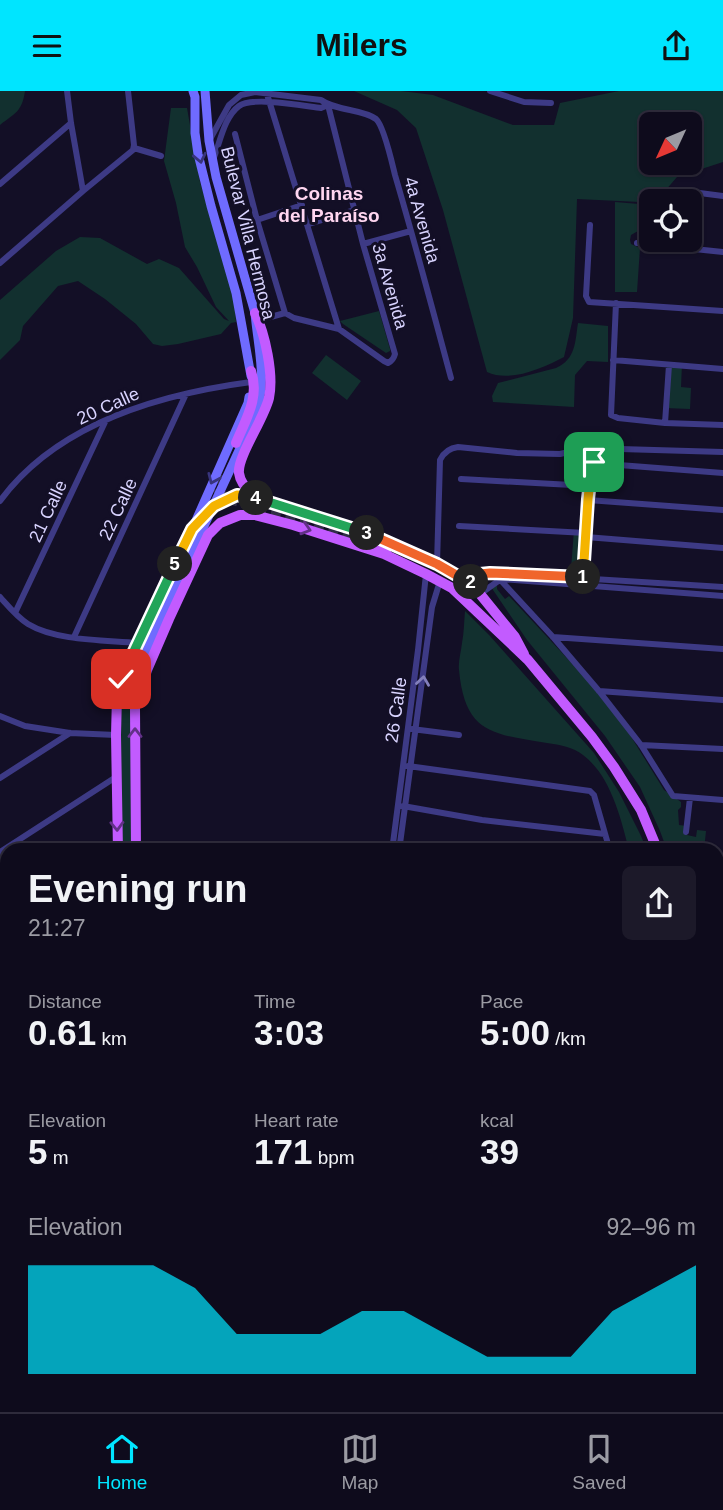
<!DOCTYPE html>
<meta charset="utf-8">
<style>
body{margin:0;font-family:Arial,sans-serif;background:#1c1929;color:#f1f3f6;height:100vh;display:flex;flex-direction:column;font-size:26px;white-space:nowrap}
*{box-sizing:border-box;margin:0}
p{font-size:23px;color:#9b9ba3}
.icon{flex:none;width:38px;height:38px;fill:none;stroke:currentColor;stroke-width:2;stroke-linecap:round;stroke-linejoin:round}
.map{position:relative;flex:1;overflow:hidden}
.panel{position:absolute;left:0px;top:752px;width:724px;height:569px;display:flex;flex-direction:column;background:#0e0b1c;border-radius:21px 21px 0 0;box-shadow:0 2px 5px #0004,0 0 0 2px #2e2b3b}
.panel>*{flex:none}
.needle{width:46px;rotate:226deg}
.controls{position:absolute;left:639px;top:21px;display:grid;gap:14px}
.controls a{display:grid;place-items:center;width:63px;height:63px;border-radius:10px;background:#0e0b1c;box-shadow:0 2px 5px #0004,0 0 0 2px #2e2b3b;font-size:35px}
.pin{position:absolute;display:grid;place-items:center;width:60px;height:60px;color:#fff;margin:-30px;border-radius:14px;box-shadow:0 4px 10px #0006}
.km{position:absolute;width:35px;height:35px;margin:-18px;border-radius:50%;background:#222;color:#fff;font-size:19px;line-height:35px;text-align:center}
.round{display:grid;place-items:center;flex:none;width:74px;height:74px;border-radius:10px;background:#1c1929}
.head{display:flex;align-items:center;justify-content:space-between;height:119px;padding:0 28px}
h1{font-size:38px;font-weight:800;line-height:52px}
.figures{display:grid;grid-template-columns:repeat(3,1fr);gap:10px;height:119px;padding:7px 28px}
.figures div{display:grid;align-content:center}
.figures b{font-size:35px;font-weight:800}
.figures small{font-size:19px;font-weight:400}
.figures p{font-size:19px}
.chart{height:196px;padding:14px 28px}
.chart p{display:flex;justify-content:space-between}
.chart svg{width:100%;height:126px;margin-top:7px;fill:#00e5ff;opacity:.7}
header{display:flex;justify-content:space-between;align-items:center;height:91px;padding:0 28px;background:#00e5ff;color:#111;font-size:32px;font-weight:800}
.dock{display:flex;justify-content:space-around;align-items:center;height:98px;border-top:2px solid #2e2b3b;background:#0e0b1c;font-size:19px;color:#9b9ba3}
.dock a{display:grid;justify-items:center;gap:4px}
.dock .active{color:#00e5ff}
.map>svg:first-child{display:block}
.green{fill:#12302f;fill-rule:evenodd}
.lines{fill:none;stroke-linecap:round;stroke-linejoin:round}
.primary-tunnel{stroke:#312d47;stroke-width:10;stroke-dasharray:10 5;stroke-linecap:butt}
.minor{stroke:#3d3a85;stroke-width:6}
.secondary{stroke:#6f6bff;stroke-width:9}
.primary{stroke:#c25bff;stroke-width:10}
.oneway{stroke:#38347d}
.oneway2{stroke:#623188}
.oneway3{stroke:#837fbc}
.split-1-casing{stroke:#fff;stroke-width:14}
.split-2-casing{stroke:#fff;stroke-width:14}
.split-3-casing{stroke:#fff;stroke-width:14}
.split-4-casing{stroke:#fff;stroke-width:14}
.split-5-casing{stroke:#fff;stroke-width:14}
.split-6-casing{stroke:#fff;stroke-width:14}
.split-1{stroke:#f5b400;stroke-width:9}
.split-2{stroke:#f0652b;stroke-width:9}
.split-3{stroke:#f0652b;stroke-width:9}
.split-4{stroke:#22a559;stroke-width:9}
.split-5{stroke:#f5b400;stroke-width:9}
.split-6{stroke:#22a559;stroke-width:9}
.labels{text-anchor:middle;stroke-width:6;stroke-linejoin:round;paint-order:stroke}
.street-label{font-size:18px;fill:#d9d4ff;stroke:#130f26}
.neighbourhood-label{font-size:19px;font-weight:bold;fill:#ffd6f0;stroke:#130f26}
</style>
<header><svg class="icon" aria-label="menu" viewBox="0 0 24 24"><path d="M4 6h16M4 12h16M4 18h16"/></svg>Milers<svg class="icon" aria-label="share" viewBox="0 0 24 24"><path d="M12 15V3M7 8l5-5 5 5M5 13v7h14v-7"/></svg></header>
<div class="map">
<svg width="723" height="1321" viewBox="0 0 723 1321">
<rect width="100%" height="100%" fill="#130f26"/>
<path class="green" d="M0,0H25C22,21 15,22 0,34Z
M354,0H401L433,4L513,34H554L560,12L619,0H723V71L677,86L658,108L651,110V113L648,115L640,111L577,108L573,227L564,266C543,277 510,292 487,281L443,119L416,37L397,19ZM651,33H690V72H651Z
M171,17H187L200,91L234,204L236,231L231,232L221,243L178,253L162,255L153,253L136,233L105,208L78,190L58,195L23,235L20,249L0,269V209L56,160L80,146L100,147L147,173L159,168L179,177L224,228L229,230L216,216L197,176L185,156L176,112L164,70Z
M615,111L639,113L638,140L631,144L630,149L631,153L640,157L637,201H615Z
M379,220L390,258V260L386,262L343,233L340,230Z
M578,232L608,235V271L587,270L575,284L574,316L493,311L492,305L498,292L556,277C576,268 575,251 578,232Z
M326,264L361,290L347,309L312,282Z
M667,272L682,273L681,296L691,297L690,318L665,317Z
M574,439H584L581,480L571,478Z
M497,494V498L505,508L509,505L592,594L630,644L664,699L681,711V716L678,719L679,734L687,735V744L696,746L697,739L706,740L704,759H667L660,740L640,696L605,645L527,549L491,496Z
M465,520L490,545L594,662L619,701L641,745L647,759H629C621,728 611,685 583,664C573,656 560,654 547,652C493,643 465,643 459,579C458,571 461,561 462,552C464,542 464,531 465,520Z
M123,595L133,596L131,621V755L120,756L119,643Z
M718,834L723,843V944L718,934Z
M718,981L723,989V1064L718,1063Z
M718,1066H723V1102L718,1106Z
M7,1091V1314H302L299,1321H0V1094Z
M723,1105V1150L718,1155V1110Z"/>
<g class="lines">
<path class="primary-tunnel" d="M219,383C215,393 216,401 226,407L368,450"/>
<path class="minor" d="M67,0L71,32L83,100
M490,0L524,11L551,12
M267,3L339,238
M235,43L257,129L285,222
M209,50L229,14L241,4L255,1L321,9C336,20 363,18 376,28C384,35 392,72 395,84C415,152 433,220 451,287
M134,57L161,65
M213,69C220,52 224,26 239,15C252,5 304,15 321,17L328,14
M0,93L71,32
M692,101L723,105
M257,129L302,114
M308,133L355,119
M590,134L586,205L589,211L723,220
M637,152L723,161
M363,153L411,140
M0,172L83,100L133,59L134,54L128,0
M616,212L611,324L618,327L665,332L723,334
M267,227L285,222L294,227L339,238L384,270L388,272C392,270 394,267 395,263L363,153L328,14
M613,269L723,278
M665,332L669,274
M461,388L590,395
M588,409L723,419
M0,410C57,332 160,303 251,291
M459,435L586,442
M586,446L723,457
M437,473L440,369C444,361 449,357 458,356L517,362L560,363L586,357L723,361
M494,482L553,546L599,600L641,654L673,705L723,709
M470,492L481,483L494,482L723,496
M583,494L588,409L593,372L723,382
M480,503L501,488L723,505
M0,506C9,516 17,526 28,533C56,550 105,549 137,552
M15,522L106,329
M74,546L186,303
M553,546L723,558
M599,600L723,609
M0,625L25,635L70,642L116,644
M412,638L459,644
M641,654L723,658
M408,675L590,700L594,704L610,760
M0,687L70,642
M403,715L482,729L605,743
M686,741L690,707
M398,754L437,760
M392,760L418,559L426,483
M399,760L432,516L440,490
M0,761L116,686
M0,834V831L7,827
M0,912H7
M0,1012H7
M353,1314L357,1321
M407,1321L414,1314
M464,1321L471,1314
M524,1321L531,1314"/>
<path class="secondary" d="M193,0L195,6V42L198,63L211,115L236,202L251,285
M194,434L248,312L249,306
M137,600L135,591L141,571L255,325C268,291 258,257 255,222L216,86L209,50L205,0"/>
<path class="primary" d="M236,352C246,328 260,306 251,280
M253,405C247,399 240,391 239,382C237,366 264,328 269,307C274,283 265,243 255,222
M368,450L386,460
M118,760L116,644L117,605L121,588L192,438L214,415L224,409L237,404L253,406L377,445L437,473L461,487L480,503L515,546L524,563
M136,760L135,617L137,600L143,592L147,579L169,528L208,444L220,432L240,424H255L293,434L384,463L426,483L452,497L528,569L592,646L614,676L641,719L658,760
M718,963L723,972
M0,1071L7,1068
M0,1088L7,1085"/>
</g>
<defs><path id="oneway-chevron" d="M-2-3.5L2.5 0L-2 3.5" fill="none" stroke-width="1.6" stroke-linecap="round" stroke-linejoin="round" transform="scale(1.75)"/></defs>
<g class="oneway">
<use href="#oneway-chevron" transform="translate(200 67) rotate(78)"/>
<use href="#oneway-chevron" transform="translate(213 388) rotate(114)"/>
</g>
<g class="oneway2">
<use href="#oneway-chevron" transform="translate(306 438) rotate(17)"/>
<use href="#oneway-chevron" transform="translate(135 642) rotate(-90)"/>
<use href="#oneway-chevron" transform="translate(117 735) rotate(88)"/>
</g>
<use class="oneway3" href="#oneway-chevron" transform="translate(423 590) rotate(-82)"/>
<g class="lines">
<defs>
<path id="split-1" d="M583,486L588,408L592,373L594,371"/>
<path id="split-2" d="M471,491L480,483L490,482L583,486"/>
<path id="split-3" d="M367,442L437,473L470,492L471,491"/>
<path id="split-4" d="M256,407L367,442"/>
<path id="split-5" d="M175,473L192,438L214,415L237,404L256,407"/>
<path id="split-6" d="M121,588L175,473"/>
</defs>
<use href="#split-1" class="split-1-casing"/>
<use href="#split-2" class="split-2-casing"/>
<use href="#split-3" class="split-3-casing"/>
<use href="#split-4" class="split-4-casing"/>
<use href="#split-5" class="split-5-casing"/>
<use href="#split-6" class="split-6-casing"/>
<use href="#split-1" class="split-1"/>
<use href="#split-2" class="split-2"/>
<use href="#split-3" class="split-3"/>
<use href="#split-4" class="split-4"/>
<use href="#split-5" class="split-5"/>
<use href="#split-6" class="split-6"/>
</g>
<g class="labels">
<g class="street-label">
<text transform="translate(422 129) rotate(74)" y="6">4a Avenida</text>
<text transform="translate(248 142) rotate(76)" y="6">Bulevar Villa Hermosa</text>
<text transform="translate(390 195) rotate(74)" y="6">3a Avenida</text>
<text transform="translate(108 315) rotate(-24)" y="6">20 Calle</text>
<text transform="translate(118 418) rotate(-65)" y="6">22 Calle</text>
<text transform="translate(48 420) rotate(-65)" y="6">21 Calle</text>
<text transform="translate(396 619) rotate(-82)" y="6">26 Calle</text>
</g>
<g class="neighbourhood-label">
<text x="329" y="109">Colinas<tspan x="329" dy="22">del Paraíso</tspan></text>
</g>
</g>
</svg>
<div class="controls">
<a><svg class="needle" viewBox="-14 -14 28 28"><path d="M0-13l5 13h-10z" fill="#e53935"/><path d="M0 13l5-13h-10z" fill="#9b9ba3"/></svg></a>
<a><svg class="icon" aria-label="locate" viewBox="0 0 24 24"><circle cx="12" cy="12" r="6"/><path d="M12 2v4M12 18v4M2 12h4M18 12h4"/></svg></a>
</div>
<div class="pin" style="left:594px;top:371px;background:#1e9e55"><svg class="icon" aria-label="arrive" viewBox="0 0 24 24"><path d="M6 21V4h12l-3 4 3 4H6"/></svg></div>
<div class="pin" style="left:121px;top:588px;background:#d93025"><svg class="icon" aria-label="check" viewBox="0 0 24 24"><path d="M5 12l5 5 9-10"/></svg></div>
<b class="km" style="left:583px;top:486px">1</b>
<b class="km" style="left:471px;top:491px">2</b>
<b class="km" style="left:367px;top:442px">3</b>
<b class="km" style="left:256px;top:407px">4</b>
<b class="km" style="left:175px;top:473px">5</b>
<section class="panel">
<div class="head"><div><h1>Evening run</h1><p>21:27</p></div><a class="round"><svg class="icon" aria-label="share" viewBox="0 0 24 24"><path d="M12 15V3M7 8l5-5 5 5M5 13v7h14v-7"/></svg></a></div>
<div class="figures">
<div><p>Distance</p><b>0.61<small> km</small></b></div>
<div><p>Time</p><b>3:03</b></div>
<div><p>Pace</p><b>5:00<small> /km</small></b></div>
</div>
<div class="figures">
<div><p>Elevation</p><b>5<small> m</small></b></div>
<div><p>Heart rate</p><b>171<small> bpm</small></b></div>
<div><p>kcal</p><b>39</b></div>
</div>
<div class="chart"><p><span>Elevation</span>92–96 m</p>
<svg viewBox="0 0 160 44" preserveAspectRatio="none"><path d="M0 44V6L10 6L20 6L30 6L40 14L50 30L60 30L70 30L80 22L90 22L100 30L110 38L120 38L130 38L140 22L150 14L160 6V44z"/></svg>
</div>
</section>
</div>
<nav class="dock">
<a class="active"><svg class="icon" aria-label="home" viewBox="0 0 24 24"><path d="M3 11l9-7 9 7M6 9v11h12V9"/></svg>Home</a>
<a><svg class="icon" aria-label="map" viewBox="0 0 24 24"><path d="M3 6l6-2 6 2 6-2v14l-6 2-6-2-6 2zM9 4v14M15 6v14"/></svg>Map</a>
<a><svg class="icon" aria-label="saved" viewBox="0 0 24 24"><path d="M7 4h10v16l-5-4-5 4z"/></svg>Saved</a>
</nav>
